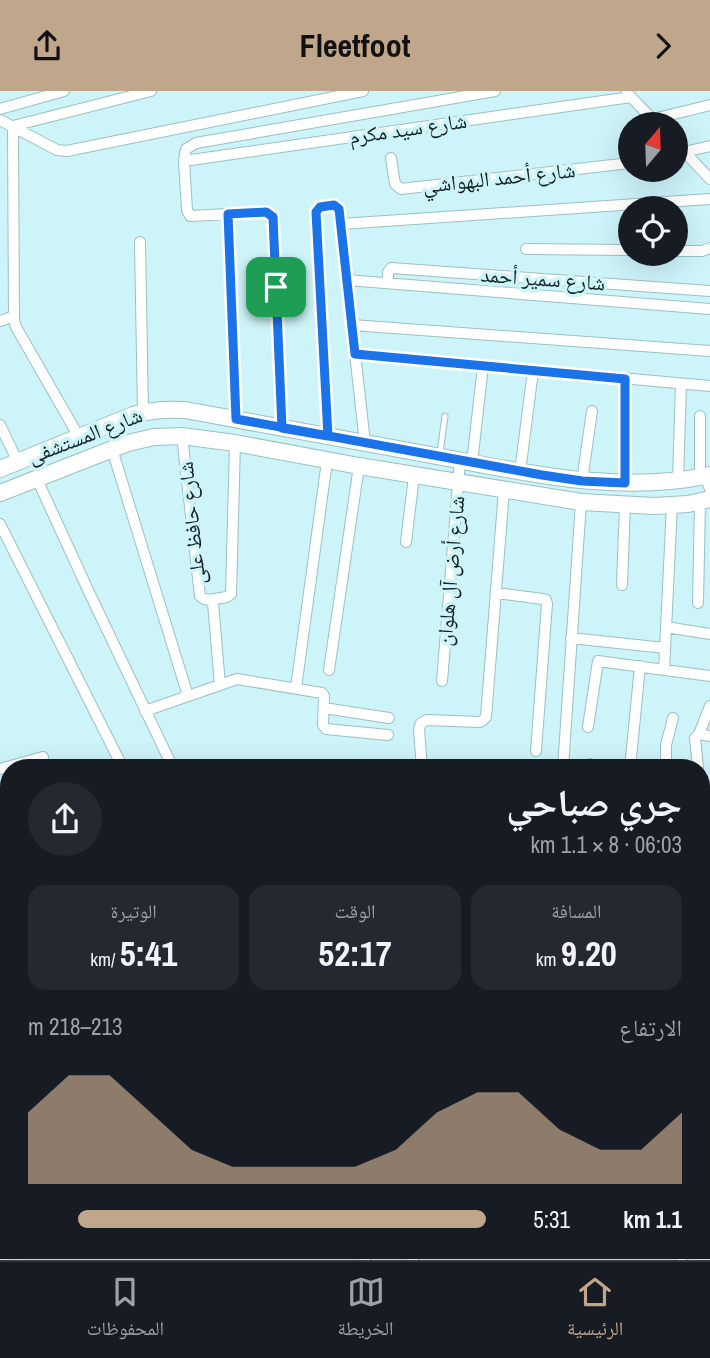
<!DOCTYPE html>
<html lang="ar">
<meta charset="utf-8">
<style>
body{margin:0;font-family:"Archivo Narrow","Noto Naskh Arabic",sans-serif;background:#242831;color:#f1f3f6;direction:rtl;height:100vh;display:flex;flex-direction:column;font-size:26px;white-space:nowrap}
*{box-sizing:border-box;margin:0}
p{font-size:23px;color:#9ea1a6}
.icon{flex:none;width:38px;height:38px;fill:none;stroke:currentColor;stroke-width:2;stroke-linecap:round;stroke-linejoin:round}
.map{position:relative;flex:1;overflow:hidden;direction:ltr}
.details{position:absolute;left:0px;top:668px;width:710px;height:500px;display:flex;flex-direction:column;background:#171b24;border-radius:28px 28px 0 0;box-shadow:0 7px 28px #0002;direction:rtl}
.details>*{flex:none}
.needle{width:46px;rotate:19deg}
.buttons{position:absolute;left:618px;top:21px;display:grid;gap:14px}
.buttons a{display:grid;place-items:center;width:70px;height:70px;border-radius:50%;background:#171b24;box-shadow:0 7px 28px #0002;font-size:35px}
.pin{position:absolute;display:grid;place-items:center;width:60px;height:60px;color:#fff;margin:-30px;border-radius:14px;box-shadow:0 4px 10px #0006}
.round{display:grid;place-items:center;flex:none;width:74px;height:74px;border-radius:37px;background:#242831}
.head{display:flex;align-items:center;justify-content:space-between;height:119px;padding:0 28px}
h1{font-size:38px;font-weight:700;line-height:52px}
.figures{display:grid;grid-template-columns:repeat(3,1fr);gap:10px;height:119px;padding:7px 28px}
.figures div{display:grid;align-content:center;border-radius:18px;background:#242831;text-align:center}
.figures b{font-size:35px;font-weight:700}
.figures small{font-size:19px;font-weight:400}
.figures p{font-size:19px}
.chart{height:196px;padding:14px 28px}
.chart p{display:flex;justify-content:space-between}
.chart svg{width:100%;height:126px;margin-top:7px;fill:#c0a68b;opacity:.7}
ul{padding:0 28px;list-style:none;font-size:23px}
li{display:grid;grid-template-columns:112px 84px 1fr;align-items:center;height:52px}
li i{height:18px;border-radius:9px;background:#c0a68b}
header{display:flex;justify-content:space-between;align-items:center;height:91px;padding:0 28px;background:#c0a68b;color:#111;font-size:32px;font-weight:700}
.menu{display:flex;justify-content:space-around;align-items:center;height:98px;border-top:2px solid #363941;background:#171b24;font-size:19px;color:#9ea1a6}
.menu a{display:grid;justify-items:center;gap:4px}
.menu .on{color:#c0a68b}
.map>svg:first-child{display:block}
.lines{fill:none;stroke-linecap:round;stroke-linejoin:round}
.lane-casing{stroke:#9ac0c4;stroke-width:7}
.street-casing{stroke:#9ac0c4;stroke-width:12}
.secondary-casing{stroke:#9ac0c4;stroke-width:18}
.lane{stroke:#fff;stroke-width:5}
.street{stroke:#fff;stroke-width:10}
.secondary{stroke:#fff;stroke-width:16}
.route-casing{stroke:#fff;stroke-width:14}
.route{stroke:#1a73e8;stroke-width:9}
.labels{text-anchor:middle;stroke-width:7;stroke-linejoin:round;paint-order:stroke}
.street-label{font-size:21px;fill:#132224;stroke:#cdf4f9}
</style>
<header><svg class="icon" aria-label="forward" viewBox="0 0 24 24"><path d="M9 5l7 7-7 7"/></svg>Fleetfoot<svg class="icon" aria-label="share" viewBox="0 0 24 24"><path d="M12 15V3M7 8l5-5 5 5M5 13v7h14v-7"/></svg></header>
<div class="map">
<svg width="710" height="1169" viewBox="0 0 710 1169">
<rect width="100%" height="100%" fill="#cdf4f9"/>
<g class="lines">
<defs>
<path id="lane" d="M440,362L445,325"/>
<path id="street" d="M627,2L657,33
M0,18L64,0
M653,28L710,14
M0,29L57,59L67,60L363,0
M676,52L710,88
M684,61L710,55
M391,67L395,93L401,98L630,72
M184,70L631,6
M228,123L236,328
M341,133L710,108
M140,151L143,321
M526,158L630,159
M676,160H702L710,157
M347,189L710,218
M388,192V181L391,177L710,200
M0,230L14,225
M352,234L710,260
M355,263L710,295
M0,334L18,371
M282,337L273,126L266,121L190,125L187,119L184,70L186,58L196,52L495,0
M182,345L200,505L204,508L211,509L213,512L220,594
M328,345L316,121L320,116L334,114L339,118L365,352
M79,346L16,236L14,229L13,35L151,0
M112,358L188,605
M472,372L483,275
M520,381L533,280
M705,385L710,398
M700,386V325
M37,388L88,499L173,677
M678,389L681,293
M582,390L592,320
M625,392V288
M0,433L123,677
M406,451L414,385
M622,494L625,414
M496,502L543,508L546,509L547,513L536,660
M209,509L227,506L231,503L235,352
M698,512L700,410
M666,536L710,543
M571,547L665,557
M329,579L359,375
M664,579L672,414
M442,590L460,369
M296,597L327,370
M324,617L389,627
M145,620L237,588L322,602L324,605L323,634L326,638L388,644
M588,636L598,570L710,585
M699,643L710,615
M338,675L390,677
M422,677L419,638L421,632L427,629L479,631L482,630L486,626L504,399
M563,677L581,411
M590,677V673
M630,677L640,575
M666,677V654L673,627
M698,677L695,647L699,643L710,645
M0,678L43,666
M702,712L710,777
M0,718L9,716
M0,759L9,756
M0,796L9,794
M0,839L9,837
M0,875L9,873
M0,905L9,904
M702,1104L710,1106
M0,1117L4,1116L9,1118
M702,1120L710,1122
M702,1157L710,1159
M360,1160L365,1169
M408,1160L413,1169
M680,1160L681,1169"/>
<path id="secondary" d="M0,378L133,324C150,319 167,318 185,319C267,334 349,349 431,364C523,381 616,404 710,384
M0,402L128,352L154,346L182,345L235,352L359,375L581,411L654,415L688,413L710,408"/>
</defs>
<use href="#lane" class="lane-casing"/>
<use href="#street" class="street-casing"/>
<use href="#secondary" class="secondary-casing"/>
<use href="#lane" class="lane"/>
<use href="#street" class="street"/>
<use href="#secondary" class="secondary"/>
</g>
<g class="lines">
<defs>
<path id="route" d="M276,196L273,126L266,121L228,123L236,328L542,384L582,390L625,392V288L355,263L339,118L334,114L320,116L316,121L328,345L282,337L276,196"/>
</defs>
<use href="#route" class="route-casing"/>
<use href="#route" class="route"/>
</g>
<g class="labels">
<g class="street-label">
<text transform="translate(408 38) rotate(-8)" y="7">شارع سيد مكرم</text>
<text transform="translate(499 87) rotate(-6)" y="7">شارع أحمد البهواشي</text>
<text transform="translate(543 188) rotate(4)" y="7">شارع سمير أحمد</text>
<text transform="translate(85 345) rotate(-21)" y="7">شارع المستشفى</text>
<text transform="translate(192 432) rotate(-96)" y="7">شارع حافظ على</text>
<text transform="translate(451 480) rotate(-85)" y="7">شارع أرض آل هلوان</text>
</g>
</g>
</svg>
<div class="buttons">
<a><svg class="needle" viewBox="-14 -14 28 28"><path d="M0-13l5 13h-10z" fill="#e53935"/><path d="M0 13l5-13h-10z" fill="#9ea1a6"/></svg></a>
<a><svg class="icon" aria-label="locate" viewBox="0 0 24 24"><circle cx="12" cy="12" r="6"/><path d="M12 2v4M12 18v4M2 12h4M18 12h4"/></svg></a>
</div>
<div class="pin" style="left:276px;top:196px;background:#1e9e55"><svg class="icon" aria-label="arrive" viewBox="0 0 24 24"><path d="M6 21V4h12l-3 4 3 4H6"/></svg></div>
<section class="details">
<div class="head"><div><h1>جري صباحي</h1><p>06:03 · 8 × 1.1 km</p></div><a class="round"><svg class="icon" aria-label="share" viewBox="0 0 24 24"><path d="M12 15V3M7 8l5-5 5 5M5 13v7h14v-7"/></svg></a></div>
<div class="figures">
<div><p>المسافة</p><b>9.20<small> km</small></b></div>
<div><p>الوقت</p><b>52:17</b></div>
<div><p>الوتيرة</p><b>5:41<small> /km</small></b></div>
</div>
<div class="chart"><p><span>الارتفاع</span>213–218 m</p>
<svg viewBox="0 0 160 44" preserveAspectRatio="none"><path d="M0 44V19L10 6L20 6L30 19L40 32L50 38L60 38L70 38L80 38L90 32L100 19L110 12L120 12L130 25L140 32L150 32L160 19V44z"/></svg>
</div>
<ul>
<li><b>1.1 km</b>5:31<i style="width:89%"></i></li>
</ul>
</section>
</div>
<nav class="menu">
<a class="on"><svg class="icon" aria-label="home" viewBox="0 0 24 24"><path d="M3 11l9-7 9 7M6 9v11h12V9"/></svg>الرئيسية</a>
<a><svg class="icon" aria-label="map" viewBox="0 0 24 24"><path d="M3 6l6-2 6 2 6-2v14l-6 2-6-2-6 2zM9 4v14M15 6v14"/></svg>الخريطة</a>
<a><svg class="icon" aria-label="saved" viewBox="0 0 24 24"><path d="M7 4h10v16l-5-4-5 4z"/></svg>المحفوظات</a>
</nav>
